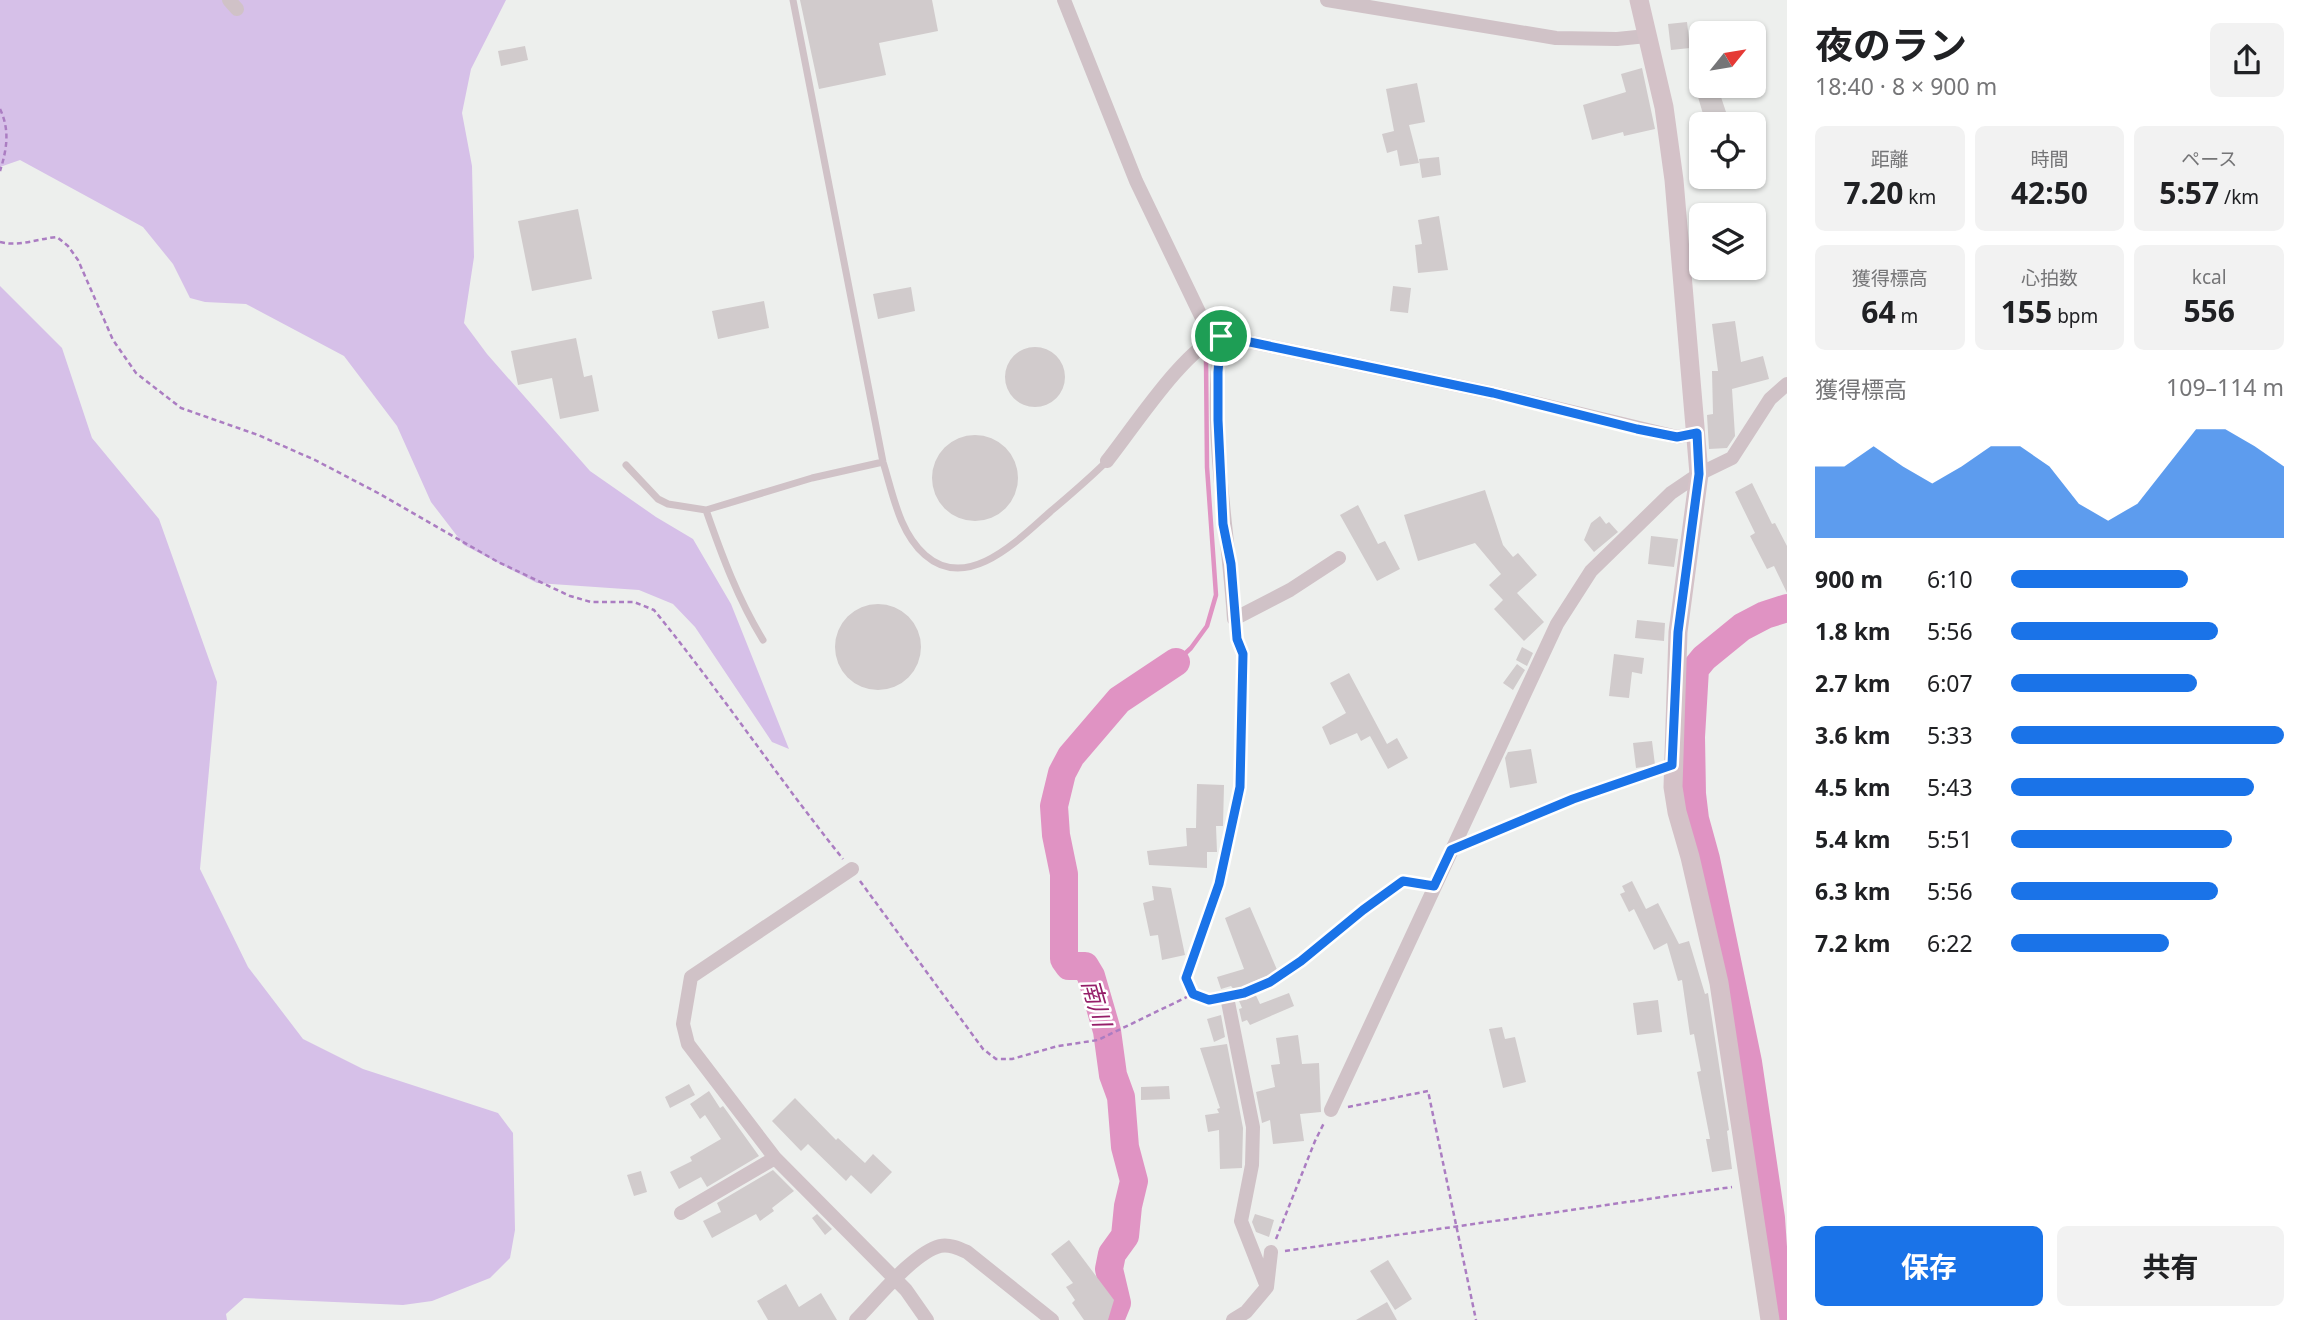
<!DOCTYPE html>
<html lang="ja">
<meta charset="utf-8">
<style>
body{margin:0;font-family:"Noto Sans","Noto Sans JP",sans-serif;background:#f2f2f2;color:#202124;height:100vh;display:flex;flex-direction:column;font-size:26px;white-space:nowrap}
*{box-sizing:border-box;margin:0}
p{font-size:23px;color:#757577}
.icon{flex:none;width:38px;height:38px;fill:none;stroke:currentColor;stroke-width:2;stroke-linecap:round;stroke-linejoin:round}
.map{position:relative;flex:1;overflow:hidden}
.drawer{display:flex;flex-direction:column;background:#fff;width:525px}
.drawer>*{flex:none}
.needle{width:46px;rotate:60deg}
.tools{position:absolute;left:1689px;top:21px;display:grid;gap:14px}
.tools a{display:grid;place-items:center;width:77px;height:77px;border-radius:10px;background:#fff;box-shadow:0 2px 5px #0004;font-size:35px}
.pin{position:absolute;display:grid;place-items:center;width:60px;height:60px;color:#fff;margin:-30px;border:4px solid #fff;border-radius:50%;box-shadow:0 2px 7px #0007}
.round{display:grid;place-items:center;flex:none;width:74px;height:74px;border-radius:10px;background:#f2f2f2}
.headline{display:flex;align-items:center;justify-content:space-between;height:119px;padding:0 28px}
h1{font-size:38px;font-weight:700;line-height:52px}
.figures{display:grid;grid-template-columns:repeat(3,1fr);gap:10px;height:119px;padding:7px 28px}
.figures div{display:grid;align-content:center;border-radius:10px;background:#f2f2f2;text-align:center}
.figures b{font-size:30px;font-weight:700}
.figures small{font-size:19px;font-weight:400}
.figures p{font-size:19px}
.chart{height:196px;padding:14px 28px}
.chart p{display:flex;justify-content:space-between}
.chart svg{width:100%;height:126px;margin-top:7px;fill:#1a73e8;opacity:.7}
.cta{display:flex;gap:14px;margin-top:auto;padding:14px 28px}
.cta a{flex:1;height:80px;border-radius:10px;background:#1a73e8;color:#fff;font-size:28px;font-weight:700;line-height:80px;text-align:center}
.cta a+a{background:#f2f2f2;color:#202124}
ul{padding:0 28px;list-style:none;font-size:23px}
li{display:grid;grid-template-columns:112px 84px 1fr;align-items:center;height:52px}
li i{height:18px;border-radius:9px;background:#1a73e8}
main{display:flex;flex:1;min-height:0}
.map>svg:first-child{display:block}
.green{fill:#d6c0e8}
.lines{fill:none;stroke-linecap:round;stroke-linejoin:round}
.stream{stroke:#e093c3;stroke-width:4.5}
.river{stroke:#e093c3;stroke-width:28}
.building{fill:#d1cbcc}
.path{stroke:#ab7dc2;stroke-width:2.5;stroke-dasharray:5 3.5;stroke-linecap:butt}
.lane{stroke:#d0c2c7;stroke-width:7}
.street{stroke:#d0c2c7;stroke-width:14}
.secondary{stroke:#d4c2c8;stroke-width:19}
.route-casing{stroke:#fff;stroke-width:14}
.route{stroke:#1a73e8;stroke-width:9}
.labels{text-anchor:middle;stroke-width:5;stroke-linejoin:round;paint-order:stroke}
.water-label{font-size:24px;font-style:italic;fill:#951e69;stroke:#fff}
</style>
<main>
<div class="map">
<svg width="1787" height="1320" viewBox="0 0 1787 1320">
<rect width="100%" height="100%" fill="#edefed"/>
<path class="green" d="M0,0H506L471,69L462,113L472,166L474,257L464,323L487,354L590,471L656,517L693,539L731,604L789,749L772,742L695,627L673,604L639,590L537,583L464,545L431,502L397,426L344,356L246,304L205,302L190,298L173,264L143,227L20,160L0,167Z
M0,286L62,348L92,438L159,519L217,682L200,869L248,967L303,1039L363,1069L498,1113L513,1133L515,1230L510,1258L490,1278L432,1301L403,1305L244,1298L226,1314L227,1320H0Z"/>
<g class="lines">
<path class="stream" d="M1176,662L1191,648L1207,626L1216,595L1207,467L1206,359"/>
<path class="river" d="M1110,1320L1117,1303L1109,1269L1112,1254L1125,1236L1128,1206L1134,1181L1125,1147L1121,1097L1113,1075L1107,1031L1091,976L1085,966H1069L1064,959V874L1056,835L1054,806L1062,773L1071,756L1119,700L1176,662
M1778,1320L1771,1218L1748,1062L1706,859L1695,819L1692,794L1691,737L1695,669L1704,658L1742,627L1765,615L1787,608"/>
</g>
<path class="building" d="M800,0H932L938,31L879,43L886,75L819,89Z
M1687,22L1690,48L1671,50L1668,24Z
M525,46L528,60L501,66L498,51Z
M1642,68L1655,129L1624,136L1623,132L1592,140L1583,105L1626,92L1621,74Z
M1417,83L1425,122L1409,125L1419,163L1400,166L1397,150L1387,153L1382,134L1394,131L1386,89Z
M1719,91L1730,124H1706L1698,97Z
M1439,157L1441,175L1422,178L1419,159Z
M578,209L592,279L532,291L518,221Z
M1439,216L1448,270L1418,273L1415,245L1422,244L1418,220Z
M1393,286L1411,288L1408,313L1390,311Z
M911,287L915,311L878,319L873,294Z
M764,301L769,328L718,339L712,311Z
M1735,321L1741,362L1763,356L1769,379L1732,389L1735,436L1727,448L1709,449L1707,415L1713,414L1712,371H1718L1712,324Z
M576,338L584,377L592,375L599,411L560,419L552,378L518,385L511,351Z
M1005 377a30 30 0 1 1 60 0a30 30 0 1 1-60 0Z
M932 478a43 43 0 1 1 86 0a43 43 0 1 1-86 0Z
M1752,483L1772,524L1775,523L1787,546V593L1774,566L1767,569L1750,536L1755,533L1735,492Z
M1485,490L1503,545L1513,557L1518,553L1537,575L1517,593L1544,622L1524,641L1494,609L1503,600L1489,585L1501,574L1475,543L1418,561L1404,515Z
M1358,505L1378,544L1385,541L1400,569L1377,581L1340,515Z
M1600,516L1606,524L1609,522L1618,532L1594,552L1584,540L1591,523Z
M1651,536L1678,539L1674,567L1648,564Z
M835 647a43 43 0 1 1 86 0a43 43 0 1 1-86 0Z
M1637,620L1665,623L1664,641L1635,638Z
M1522,647L1533,653L1527,666L1516,660Z
M1614,654L1644,658L1642,674L1632,672L1629,698L1609,696Z
M1517,664L1525,670L1513,690L1503,683Z
M1349,673L1387,744L1397,738L1408,758L1388,769L1370,736L1361,741L1357,733L1330,745L1322,727L1346,713L1330,683Z
M1652,741L1655,765L1636,768L1633,743Z
M1531,749L1537,783L1510,788L1505,758L1508,752Z
M1197,784L1224,785L1223,826H1216L1217,852H1207V868L1149,865L1147,851L1187,846L1186,828H1196Z
M1632,881L1646,909L1658,903L1679,944L1689,941L1705,994L1708,993L1729,1130L1727,1131L1732,1169L1712,1172L1706,1139H1710L1697,1072L1701,1071L1694,1034L1690,1035L1682,980L1678,981L1667,943L1654,950L1634,909L1629,912L1620,894L1625,892L1622,886Z
M1152,886L1171,888L1185,955L1162,960L1158,935L1150,936L1143,903L1154,900Z
M1250,907L1278,972L1250,983L1260,1004L1289,993L1294,1006L1250,1025L1247,1020L1242,1022L1239,1009L1242,1008L1235,991L1231,986L1221,989L1217,977L1244,969L1225,918Z
M1658,1000L1662,1032L1637,1035L1633,1003Z
M1221,1015L1225,1037L1214,1042L1207,1019Z
M1502,1027L1505,1039L1515,1037L1526,1082L1503,1088L1489,1029Z
M1298,1035L1302,1064L1319,1063L1321,1112L1300,1114L1304,1141L1273,1144L1270,1120L1262,1123L1256,1092L1275,1087L1271,1065L1280,1064L1276,1038Z
M1227,1044L1243,1128L1242,1168L1220,1169L1219,1130L1208,1132L1205,1115L1219,1113L1217,1109L1220,1108L1200,1048Z
M689,1084L695,1095L670,1108L665,1097Z
M1169,1086L1170,1099L1141,1100V1087Z
M709,1091L720,1108L723,1106L759,1156L707,1187L701,1177L679,1189L670,1172L692,1161L690,1157L721,1139L705,1115L700,1119L690,1104Z
M795,1098L836,1140L838,1138L865,1163L873,1154L892,1172L871,1194L851,1175L846,1181L808,1144L801,1151L772,1121Z
M773,1170L794,1191L772,1208L774,1211L760,1221L756,1214L712,1238L703,1221L721,1212L717,1203Z
M641,1171L647,1192L634,1196L627,1175Z
M817,1214L832,1229L825,1235L812,1218Z
M1255,1214L1274,1220L1269,1237L1256,1232L1252,1222Z
M1069,1240L1114,1300L1108,1320H1084L1072,1303L1075,1300L1066,1287L1073,1283L1051,1254Z
M1388,1260L1412,1299L1395,1310L1370,1271Z
M786,1284L799,1307L821,1293L837,1320H768L757,1301Z
M1387,1302L1397,1320H1356Z"/>
<g class="lines">
<path class="path" d="M0,109C10,130 7,149 0,171
M0,242C20,247 36,239 57,237L68,246L78,260L113,340L136,373L181,408L258,435L315,460L378,493L498,562L570,596L591,602H634L654,610C720,691 778,778 843,859
M1473,840L1573,799L1656,771
M860,881L983,1049L996,1059H1012L1058,1046L1098,1040L1193,994L1213,1000
M1193,993L1186,978L1219,884L1225,849L1240,787L1243,654L1236,633
M1240,994C1287,980 1322,943 1360,912C1373,901 1389,891 1403,881L1420,884
M1348,1107L1428,1091L1476,1320
M1276,1239L1315,1141L1324,1123
M1285,1251L1732,1187"/>
<path class="lane" d="M793,0L883,462C893,494 899,532 925,555C968,593 1019,539 1050,512C1070,495 1089,479 1107,461
M626,465L658,499L668,504L706,510L812,478L883,462
M706,510C722,556 738,599 763,640"/>
<path class="street" d="M229,0L237,9
M1064,0L1136,181L1212,339
M1327,0L1556,38L1617,39L1647,36
M1221,336C1208,430 1228,525 1234,619L1290,590L1339,558
M1107,461C1132,430 1186,346 1221,336L1493,393L1677,437L1697,433
M1227,997L1253,1127L1252,1165L1241,1221L1267,1287
M1331,1110L1557,624L1591,571L1671,493L1699,474L1732,458L1770,399L1787,384
M775,1158L906,1290L927,1320
M681,1213L775,1158L688,1044L683,1024L691,977L852,869
M856,1320C876,1300 913,1253 940,1246C949,1244 958,1248 967,1252L1052,1320
M1233,1320L1246,1312L1267,1287L1271,1252"/>
<path class="secondary" d="M1639,0L1664,107L1674,180L1699,474L1678,632L1673,787L1677,812L1690,857L1719,983L1770,1320"/>
</g>
<g class="lines">
<defs>
<path id="route" d="M1221,336L1493,393L1637,429L1677,437L1697,433L1699,474L1678,632L1672,765L1573,799L1451,850L1434,886L1403,881L1363,910L1301,961L1270,982L1244,993L1209,1000L1193,994L1186,978L1219,884L1240,787L1243,654L1237,639L1231,564L1223,524L1218,420V372Z"/>
</defs>
<use href="#route" class="route-casing"/>
<use href="#route" class="route"/>
</g>
<g class="labels">
<g class="water-label">
<text transform="translate(1096 1003) rotate(74)" y="8">南川</text>
</g>
</g>
</svg>
<div class="tools">
<a><svg class="needle" viewBox="-14 -14 28 28"><path d="M0-13l5 13h-10z" fill="#e53935"/><path d="M0 13l5-13h-10z" fill="#757577"/></svg></a>
<a><svg class="icon" aria-label="locate" viewBox="0 0 24 24"><circle cx="12" cy="12" r="6"/><path d="M12 2v4M12 18v4M2 12h4M18 12h4"/></svg></a>
<a><svg class="icon" aria-label="layers" viewBox="0 0 24 24"><path d="M12 4l9 5-9 5-9-5zM3 14l9 5 9-5"/></svg></a>
</div>
<div class="pin" style="left:1221px;top:336px;background:#1e9e55"><svg class="icon" aria-label="arrive" viewBox="0 0 24 24"><path d="M6 21V4h12l-3 4 3 4H6"/></svg></div>
</div>
<section class="drawer">
<div class="headline"><div><h1>夜のラン</h1><p>18:40 · 8 × 900 m</p></div><a class="round"><svg class="icon" aria-label="share" viewBox="0 0 24 24"><path d="M12 15V3M7 8l5-5 5 5M5 13v7h14v-7"/></svg></a></div>
<div class="figures">
<div><p>距離</p><b>7.20<small> km</small></b></div>
<div><p>時間</p><b>42:50</b></div>
<div><p>ペース</p><b>5:57<small> /km</small></b></div>
</div>
<div class="figures">
<div><p>獲得標高</p><b>64<small> m</small></b></div>
<div><p>心拍数</p><b>155<small> bpm</small></b></div>
<div><p>kcal</p><b>556</b></div>
</div>
<div class="chart"><p><span>獲得標高</span>109–114 m</p>
<svg viewBox="0 0 160 44" preserveAspectRatio="none"><path d="M0 44V19L10 19L20 12L30 19L40 25L50 19L60 12L70 12L80 19L90 32L100 38L110 32L120 19L130 6L140 6L150 12L160 19V44z"/></svg>
</div>
<ul>
<li><b>900 m</b>6:10<i style="width:65%"></i></li>
<li><b>1.8 km</b>5:56<i style="width:76%"></i></li>
<li><b>2.7 km</b>6:07<i style="width:68%"></i></li>
<li><b>3.6 km</b>5:33<i style="width:100%"></i></li>
<li><b>4.5 km</b>5:43<i style="width:89%"></i></li>
<li><b>5.4 km</b>5:51<i style="width:81%"></i></li>
<li><b>6.3 km</b>5:56<i style="width:76%"></i></li>
<li><b>7.2 km</b>6:22<i style="width:58%"></i></li>
</ul>
<div class="cta"><a>保存</a><a>共有</a></div>
</section>
</main>
